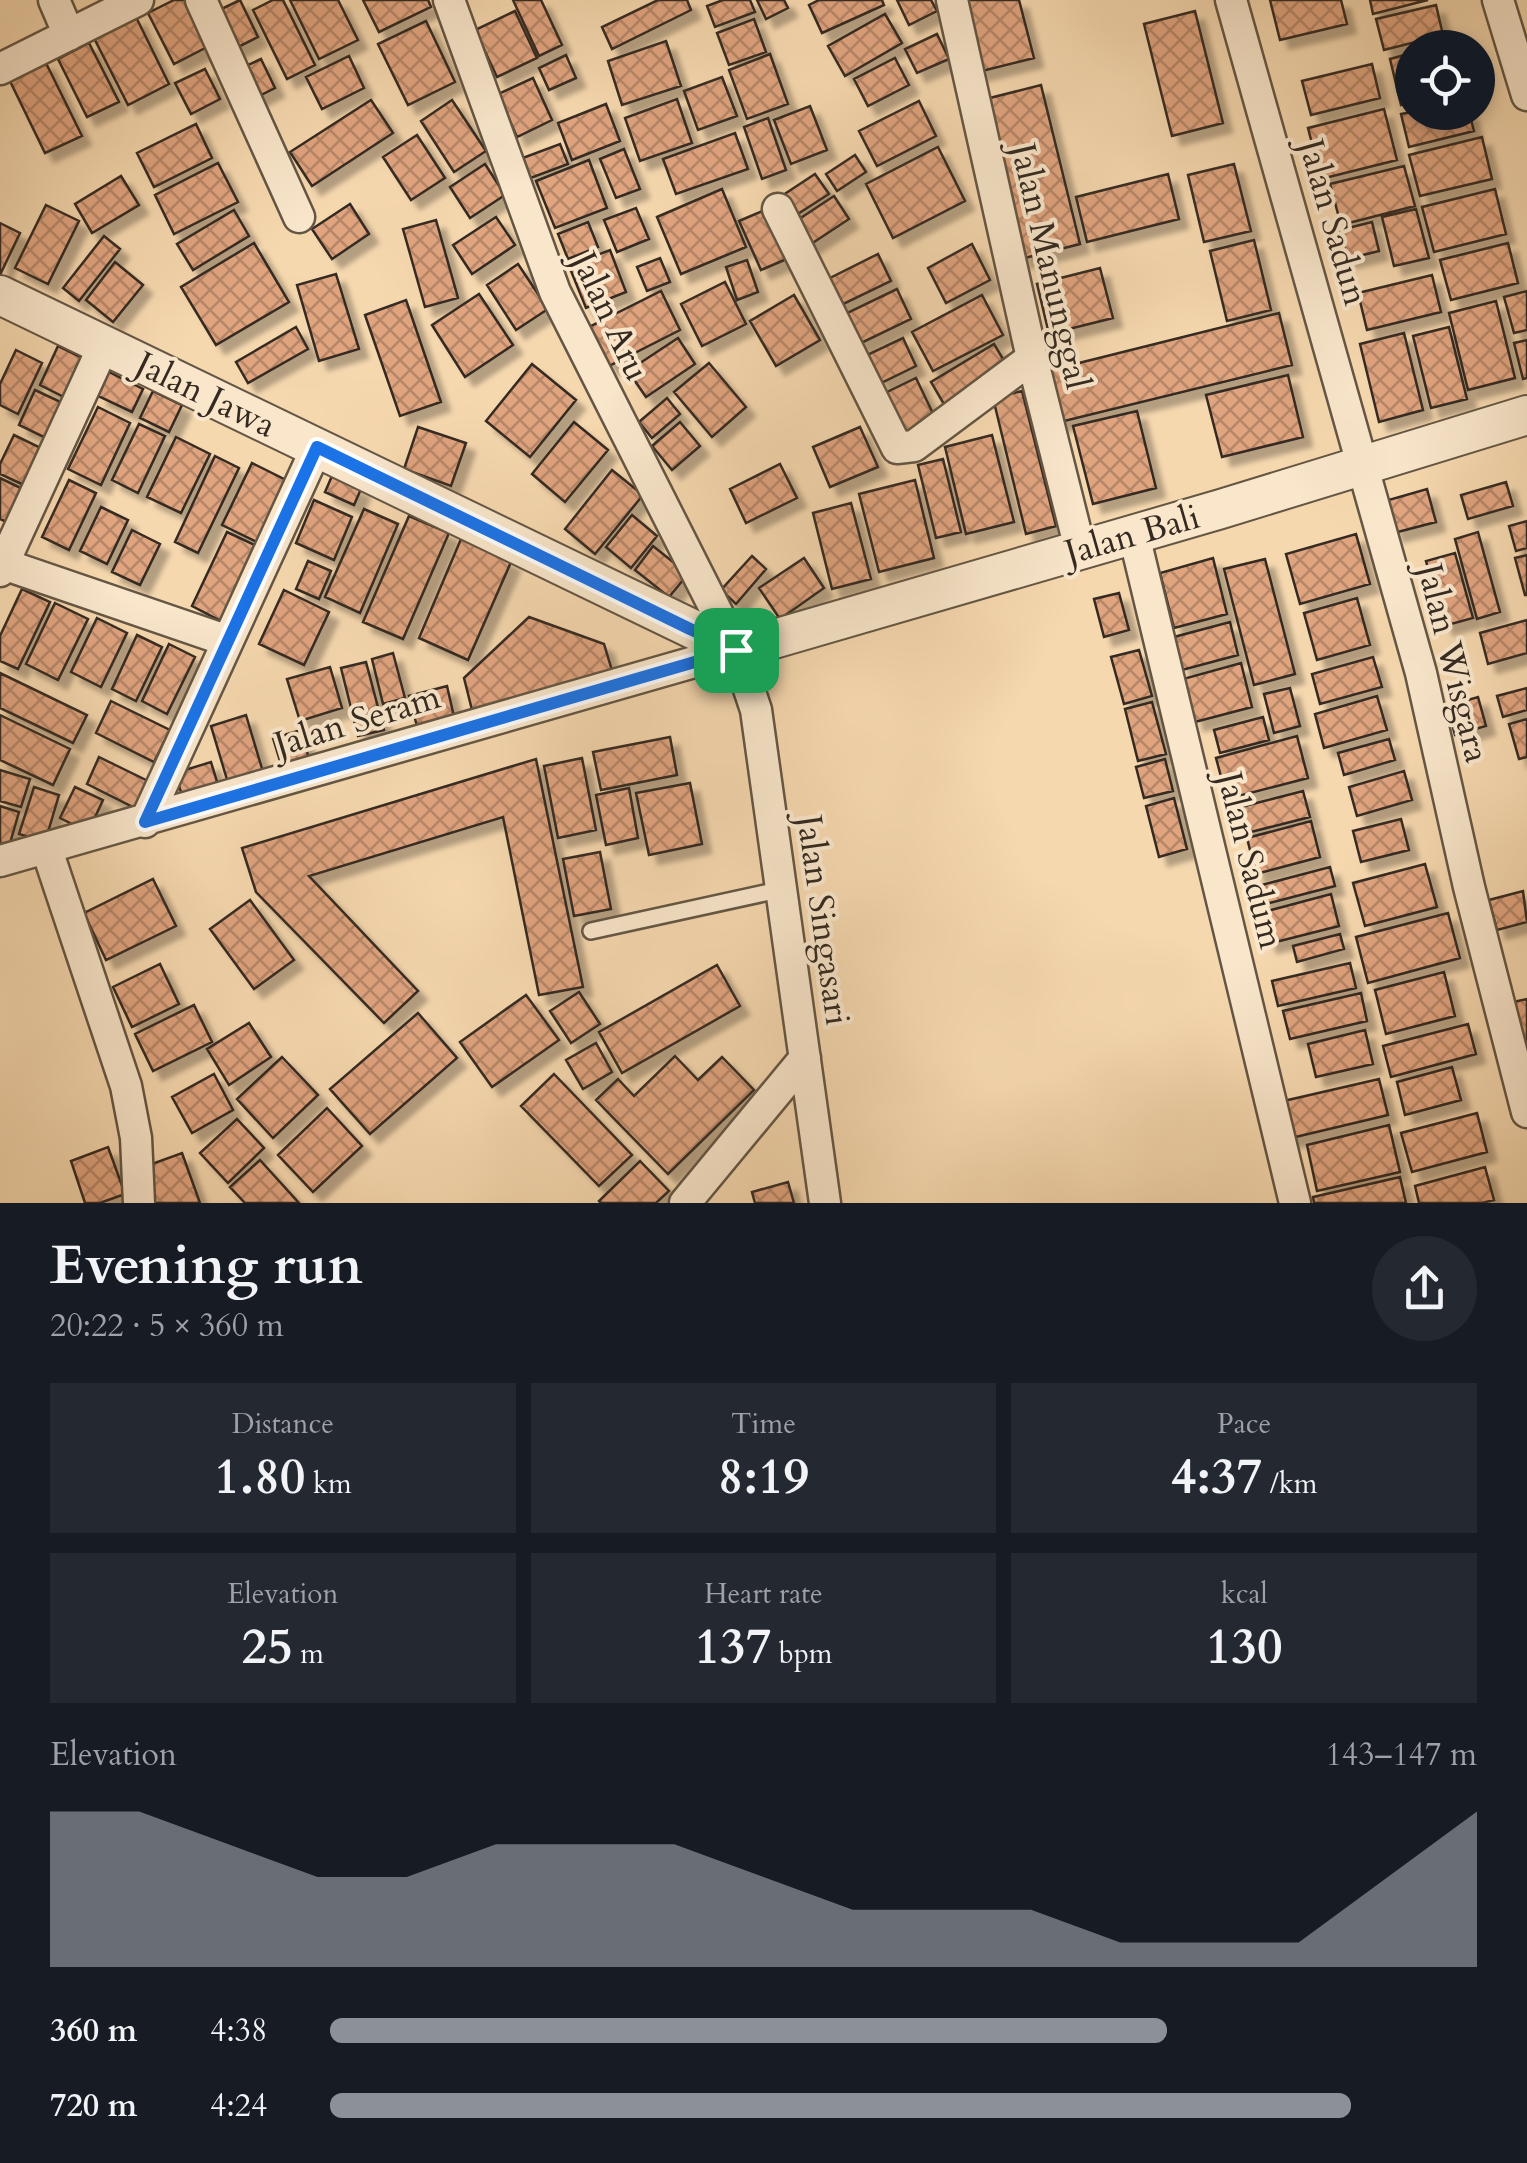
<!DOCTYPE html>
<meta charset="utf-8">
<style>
body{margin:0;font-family:Cardo,serif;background:#242831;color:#f1f3f6;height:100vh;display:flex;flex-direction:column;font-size:38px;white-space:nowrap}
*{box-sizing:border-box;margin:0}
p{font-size:32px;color:#9ea1a6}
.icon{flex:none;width:55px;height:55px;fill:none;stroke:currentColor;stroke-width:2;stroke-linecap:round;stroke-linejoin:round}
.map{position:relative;height:1203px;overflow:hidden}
.drawer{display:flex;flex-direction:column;background:#171b24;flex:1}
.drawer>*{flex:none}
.controls{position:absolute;left:1395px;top:30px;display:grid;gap:20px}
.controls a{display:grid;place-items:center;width:100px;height:100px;border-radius:50%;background:#171b24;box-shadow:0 5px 15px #0003;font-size:50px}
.pin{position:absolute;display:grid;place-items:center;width:85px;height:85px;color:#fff;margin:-42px;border-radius:20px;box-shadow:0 5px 15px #0006}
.round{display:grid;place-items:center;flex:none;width:105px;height:105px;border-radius:52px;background:#242831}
.summary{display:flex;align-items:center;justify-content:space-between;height:170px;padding:0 50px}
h1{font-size:55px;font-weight:600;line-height:75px}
.metrics{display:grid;grid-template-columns:repeat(3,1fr);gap:15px;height:170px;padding:10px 50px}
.metrics div{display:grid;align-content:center;border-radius:0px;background:#242831;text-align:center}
.metrics b{font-size:50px;font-weight:600}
.metrics small{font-size:28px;font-weight:400}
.metrics p{font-size:28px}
.chart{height:280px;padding:20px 50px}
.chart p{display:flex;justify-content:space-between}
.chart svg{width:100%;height:180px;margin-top:10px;fill:#8c9099;opacity:.7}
ul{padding:0 50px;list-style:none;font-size:32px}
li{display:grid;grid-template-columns:160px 120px 1fr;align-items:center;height:75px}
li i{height:25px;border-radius:12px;background:#8c9099}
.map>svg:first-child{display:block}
.building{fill:url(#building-cross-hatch);stroke:#342a21;stroke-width:2.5;filter:url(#shadow)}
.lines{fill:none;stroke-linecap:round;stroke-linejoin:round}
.service-casing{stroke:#645644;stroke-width:20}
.minor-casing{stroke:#645644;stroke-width:35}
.tertiary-casing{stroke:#645644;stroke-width:42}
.service{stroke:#f9e6cb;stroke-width:15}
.minor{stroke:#f9e6cb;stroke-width:30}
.tertiary{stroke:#f9e6cb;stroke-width:38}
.route-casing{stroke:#fff;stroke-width:20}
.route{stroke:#1a73e8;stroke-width:12}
.labels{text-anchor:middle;stroke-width:8;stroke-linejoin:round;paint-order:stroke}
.street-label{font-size:35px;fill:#342a21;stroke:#f9e6cb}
</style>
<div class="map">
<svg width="1527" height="1203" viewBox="0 0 1527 1203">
<defs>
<pattern id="building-cross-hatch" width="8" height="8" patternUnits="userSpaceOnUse" patternTransform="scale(2.5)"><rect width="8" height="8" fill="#e0a47f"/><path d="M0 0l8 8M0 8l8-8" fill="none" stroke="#b68668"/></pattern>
<filter id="shadow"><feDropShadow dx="9" dy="9" stdDeviation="2.5" flood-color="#0004"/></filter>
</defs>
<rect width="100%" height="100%" fill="#f6d8af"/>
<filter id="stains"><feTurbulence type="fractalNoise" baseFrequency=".002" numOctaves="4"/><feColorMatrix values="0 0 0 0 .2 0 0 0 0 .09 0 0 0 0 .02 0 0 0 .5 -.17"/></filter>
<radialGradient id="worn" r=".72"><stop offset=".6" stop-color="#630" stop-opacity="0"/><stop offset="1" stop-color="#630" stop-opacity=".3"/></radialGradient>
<path class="building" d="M174,0H186L209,46L174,64L148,13Z
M240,0L258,37L230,51L211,14Z
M273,0H283L315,65L287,79L253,10Z
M290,0H338L358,40L319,59Z
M363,0H428L431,7L379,32Z
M513,0H541L562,45L539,56Z
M658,0H687L691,10L612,49L602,27Z
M723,0H750L755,12L715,27L707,6Z
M757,0H784L788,8L766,19Z
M819,0H882L884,5L822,33L809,5Z
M897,0H931L937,11L909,25Z
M960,0H1019L1034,58L978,72Z
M1270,0H1341L1347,24L1280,40Z
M1370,0H1428L1373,14Z
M1436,5L1443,35L1384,50L1376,19Z
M515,11L537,58L497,77L475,30Z
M1195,11L1223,123L1172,136L1144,24Z
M885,14L902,43L845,76L828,46Z
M136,17L169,84L128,105L94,38Z
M754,19L766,52L729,65L717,33Z
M426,21L455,82L408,105L378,44Z
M937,34L949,59L917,73L905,49Z
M666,41L681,86L622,105L608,61Z
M89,43L119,102L87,117L58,59Z
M1412,53V102L1401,105L1390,59Z
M770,54L788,104L747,119L729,70Z
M566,55L576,78L549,90L539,68Z
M349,56L364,88L322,109L306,77Z
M895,58L909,85L868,106L854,79Z
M261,59L275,88L253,99L239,69Z
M45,61L82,136L45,153L9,79Z
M1372,64L1380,98L1311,115L1302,81Z
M205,69L220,99L191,114L175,83Z
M722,77L737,116L698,130L684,91Z
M533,78L552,120L517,137L498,94Z
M1041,85L1080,244L1021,259L982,100Z
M677,99L692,143L640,161L625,118Z
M371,100L393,133L312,186L290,152Z
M452,100L486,151L454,172L421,121Z
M919,101L936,136L877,166L859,131Z
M606,104L620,141L572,160L558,123Z
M810,106L827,150L791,164L774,120Z
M1384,109L1397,160L1321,179L1308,128Z
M1412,112H1469L1474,131L1409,147L1401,114Z
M768,118L786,170L762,179L744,127Z
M196,124L212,158L154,187L137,153Z
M735,133L748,169L676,194L663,159Z
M417,135L445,178L411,200L383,157Z
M1482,137L1492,179L1420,196L1409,155Z
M560,144L568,164L528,179L520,159Z
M938,147L965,201L893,238L866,184Z
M624,149L640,189L616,198L600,159Z
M855,155L866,172L837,191L826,174Z
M589,160L607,208L555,228L536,181Z
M218,163L238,202L174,234L155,195Z
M485,164L505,195L470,218L450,187Z
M1234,164L1251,231L1204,242L1188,175Z
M1404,166L1415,206L1341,225L1330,184Z
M815,174L829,194L793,217L780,197Z
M1168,174L1179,219L1087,242L1076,197Z
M121,176L139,205L92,233L75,204Z
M722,189L746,247L681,274L657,217Z
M1495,189L1506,234L1434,252L1422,207Z
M834,196L849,219L808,246L793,223Z
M350,204L369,234L332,259L312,229Z
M46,205L79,221L48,284L15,268Z
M636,208L649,239L617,252L604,220Z
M767,209L789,258L761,270L739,221Z
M1416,209L1429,258L1394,266L1382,217Z
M234,210L249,236L193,270L177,244Z
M496,217L515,245L472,274L453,245Z
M436,220L458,298L425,307L403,229Z
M588,222L598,247L568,259L558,234Z
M1372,222L1379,251L1347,259L1340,230Z
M0,223L20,233L0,275Z
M104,236L120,249L79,301L63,288Z
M1254,240L1271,310L1227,321L1210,251Z
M254,243L289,302L216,345L181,287Z
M1508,243L1518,283L1451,300L1440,260Z
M972,244L990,280L946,303L928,268Z
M610,250L626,292L586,308L569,266Z
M878,254L891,281L837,307L824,281Z
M660,258L670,282L647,291L637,267Z
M747,260L758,292L737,300L726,267Z
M115,262L143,285L113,322L86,300Z
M518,264L548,309L516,330L487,285Z
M1100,268L1113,318L1049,334L1037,284Z
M336,274L359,349L319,361L297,285Z
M1432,275L1441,312L1367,330L1358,293Z
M725,282L746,324L702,346L681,304Z
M897,289L911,319L859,344L845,314Z
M661,291L680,330L609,366L589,327Z
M1527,291V330L1514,333L1504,297Z
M479,294L513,345L465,377L432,325Z
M794,295L820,340L776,366L750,321Z
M982,295L1003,335L933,371L912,332Z
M406,300L441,402L400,416L365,315Z
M1496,301L1515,378L1468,390L1449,313Z
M1279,313L1292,365L1056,423L1043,372Z
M296,327L308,349L248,383L236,362Z
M1449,327L1467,399L1431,408L1413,336Z
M1404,333L1423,410L1379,422L1360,344Z
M678,338L695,364L646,397L628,371Z
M903,338L916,366L881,383L867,355Z
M1527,340V378L1523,379L1514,343Z
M994,344L1009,369L945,406L931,382Z
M58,346L89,361L70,400L40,385Z
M16,350L42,363L18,414L0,405V384Z
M709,363L746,407L712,437L674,392Z
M532,364L576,400L530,457L486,421Z
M109,372L143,389L132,412L98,396Z
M1288,375L1303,437L1222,457L1206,395Z
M916,378L936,420L903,436L883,394Z
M35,390L67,405L50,440L19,425Z
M153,391L182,405L169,432L140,418Z
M1022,391L1056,526L1026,534L993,398Z
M667,398L680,414L652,438L639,422Z
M98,407L130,423L101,485L68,469Z
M1137,411L1156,488L1093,504L1073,426Z
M574,422L608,450L565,502L532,474Z
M680,422L700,446L672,470L652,446Z
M139,424L165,436L138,493L112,480Z
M418,427L466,443L451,486L404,469Z
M860,427L878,467L830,487L813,447Z
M14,435L43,449L26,486L0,474V464Z
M992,435L1014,522L966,534L945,447Z
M176,437L210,454L181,513L147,497Z
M215,456L239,468L198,553L175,542Z
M943,459L961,532L936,538L918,465Z
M252,463L288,481L259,543L222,525Z
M780,464L797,498L746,523L730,489Z
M612,470L643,495L595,554L565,529Z
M332,476L361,489L354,505L325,492Z
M0,478L27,491L11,524L0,519Z
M69,480L96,493L69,550L42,537Z
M915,480L934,558L879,572L859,494Z
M1506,482L1513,506L1468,519L1461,495Z
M1427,489L1436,522L1394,533L1385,501Z
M314,500L352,517L334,560L296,543Z
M851,503L871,579L832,589L813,513Z
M101,507L128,520L107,564L80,551Z
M364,509L398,524L360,613L325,597Z
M632,515L657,536L631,568L606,547Z
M409,516L449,533L403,639L363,622Z
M1527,521V548L1516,551L1509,526Z
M132,530L160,544L140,585L112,572Z
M227,532L257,546L221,621L192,606Z
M1478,532L1500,612L1477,619L1455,539Z
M1356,534L1370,584L1300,604L1286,554Z
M461,539L511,562L468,660L419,638Z
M653,546L688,574L669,597L635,570Z
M1455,553L1473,618L1444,626L1426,561Z
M1527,555V595H1525L1515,558Z
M752,556L766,569L736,604L721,590Z
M804,558L824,588L780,619L759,588Z
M1213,558L1227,614L1174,628L1160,573Z
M1265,559L1295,674L1254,685L1224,569Z
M308,561L331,571L319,599L296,589Z
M22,589L50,602L18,669L0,661V636Z
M284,590L329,612L304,665L259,644Z
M1119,593L1129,630L1104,637L1094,599Z
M1357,598L1370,645L1317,660L1304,613Z
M55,603L88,619L58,680L26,664Z
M529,617L604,644L613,674L473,714L464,678Z
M97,618L127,633L101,687L71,672Z
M1527,620V653L1488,664L1480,633Z
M1230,622L1238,655L1182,670L1174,637Z
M137,635L162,647L136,701L112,689Z
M169,644L195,657L167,714L142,701Z
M1139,650L1152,696L1124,704L1111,657Z
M393,653L405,698L383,704L372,659Z
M1373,657L1382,687L1320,704L1312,674Z
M366,662L384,730L358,736L341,668Z
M1241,663L1252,707L1195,722L1183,679Z
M330,667L342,708L300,721L287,679Z
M0,673L87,715L73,743L0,708Z
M447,686L455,721L418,730L409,696Z
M1290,688L1300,726L1274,733L1264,694Z
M1527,688V710L1503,717L1497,696Z
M1377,696L1387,730L1324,748L1315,714Z
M1478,697L1486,726L1455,735L1447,706Z
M111,701L170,730L154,762L96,733Z
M1152,702L1166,754L1138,761L1125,709Z
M0,715L70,749L53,785L0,760Z
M246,715L263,772L228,783L211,726Z
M1263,717L1269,740L1220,753L1214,730Z
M1527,719V757L1519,759L1509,724Z
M301,730L311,766L284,774L273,738Z
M1297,736L1308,778L1227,799L1216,758Z
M670,737L677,775L601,790L593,752Z
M1389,739L1395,760L1344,775L1338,753Z
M99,757L148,781L135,808L87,784Z
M582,758L596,830L558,838L544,766Z
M536,759L583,987L539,995L503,817L309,876L418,991L384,1023L256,892L242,848Z
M1165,759L1173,791L1144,798L1136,767Z
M211,762L221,795L185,805L175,773Z
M0,770L30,779L21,807L0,801Z
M1404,771L1412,800L1357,816L1349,787Z
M690,783L702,844L649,855L636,793Z
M34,787L59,795L45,842L19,834Z
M75,787L103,800L88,832L60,818Z
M629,788L638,838L606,845L596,795Z
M1303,791L1310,817L1243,834L1237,808Z
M1174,798L1187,849L1159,857L1146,806Z
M0,806L19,812L6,857L0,855Z
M1401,819L1409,850L1361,862L1353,831Z
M1311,821L1320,857L1256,874L1247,838Z
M600,852L611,909L574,916L563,859Z
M1425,864L1437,907L1365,926L1353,883Z
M1330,867L1335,886L1262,905L1258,886Z
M153,879L176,926L106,960L84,913Z
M1523,891L1527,922L1497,930L1489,900Z
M1331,894L1339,926L1268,944L1260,913Z
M250,900L294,960L254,989L210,929Z
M1448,913L1460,958L1368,983L1356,937Z
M1340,934L1344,949L1297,962L1293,946Z
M1350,963L1356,988L1278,1006L1272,981Z
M160,964L179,1004L132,1027L113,987Z
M717,965L740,1006L622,1073L599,1032Z
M1444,972L1455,1016L1386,1034L1375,990Z
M579,992L600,1024L571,1043L550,1011Z
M1361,993L1367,1021L1290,1039L1283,1011Z
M526,995L559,1040L492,1087L460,1042Z
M1527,999V1047H1524L1513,1002Z
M194,1005L212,1042L153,1071L135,1034Z
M418,1013L457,1058L370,1134L330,1089Z
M249,1023L271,1057L229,1085L207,1049Z
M1468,1024L1476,1054L1391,1077L1383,1046Z
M1365,1030L1373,1064L1316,1077L1308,1044Z
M596,1043L612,1072L583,1089L566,1060Z
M675,1056L698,1080L722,1057L754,1090L668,1174L596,1100L618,1079L634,1096Z
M282,1057L318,1095L273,1138L237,1099Z
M1452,1067L1461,1100L1405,1115L1397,1082Z
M214,1074L233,1110L192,1133L172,1097Z
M554,1074L632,1155L599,1186L521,1106Z
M1379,1079L1388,1115L1283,1140L1275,1103Z
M327,1108L362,1146L313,1192L278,1155Z
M1477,1113L1487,1152L1412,1172L1401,1133Z
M237,1119L264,1148L228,1183L200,1153Z
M1389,1125L1400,1172L1317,1191L1307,1145Z
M108,1147L125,1194L100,1203H85L71,1161Z
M182,1153L200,1203H149L138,1169Z
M260,1160L299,1203H245L230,1187Z
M640,1161L669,1191L656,1203H601L599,1201Z
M1485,1167L1494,1200L1482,1203H1419L1415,1186Z
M1400,1177L1406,1203H1314L1313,1197Z
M788,1182L794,1203H755L752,1192Z"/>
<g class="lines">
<defs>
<path id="service" d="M591,931L783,889"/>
<path id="minor" d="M54,0L69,35
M201,0L299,217
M449,0L555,292L736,650L756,710L825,1203
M952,0L1032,358L1080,549
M1231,0L1421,673L1469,887L1527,1112
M1498,0L1527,95
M0,69L138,0
M778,209L897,448L914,446L1032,358
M1134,535L1295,1203
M0,563L228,641
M0,571L104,345
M145,822L317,447
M47,850L126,1086L136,1138L139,1203
M0,861L736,650
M685,1203L805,1058"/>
<path id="tertiary" d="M0,295L736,650L1221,509L1527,415"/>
</defs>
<use href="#service" class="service-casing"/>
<use href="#minor" class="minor-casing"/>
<use href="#tertiary" class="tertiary-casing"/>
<use href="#service" class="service"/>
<use href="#minor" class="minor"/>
<use href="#tertiary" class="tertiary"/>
</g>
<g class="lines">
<defs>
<path id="route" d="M317,447L690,629L736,650L145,822Z"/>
</defs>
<use href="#route" class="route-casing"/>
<use href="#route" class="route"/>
</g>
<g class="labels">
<g class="street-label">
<text transform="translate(1334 222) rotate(74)" y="12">Jalan Sadun</text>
<text transform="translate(1051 266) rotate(77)" y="12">Jalan Manunggal</text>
<text transform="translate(611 316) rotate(65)" y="12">Jalan Aru</text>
<text transform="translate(206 394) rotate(26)" y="12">Jalan Jawa</text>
<text transform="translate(1132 534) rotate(-16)" y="12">Jalan Bali</text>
<text transform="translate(1454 663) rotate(76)" y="12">Jalan Wisgara</text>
<text transform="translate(357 720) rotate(-17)" y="12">Jalan Seram</text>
<text transform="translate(1251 860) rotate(76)" y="12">Jalan Sadum</text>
<text transform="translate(824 920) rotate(82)" y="12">Jalan Singasari</text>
</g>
</g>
<rect width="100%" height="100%" filter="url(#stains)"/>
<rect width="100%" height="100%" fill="url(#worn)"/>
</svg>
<div class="controls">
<a><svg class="icon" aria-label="locate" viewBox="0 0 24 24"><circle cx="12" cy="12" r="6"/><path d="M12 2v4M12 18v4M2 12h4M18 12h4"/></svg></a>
</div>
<div class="pin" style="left:736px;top:650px;background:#1e9e55"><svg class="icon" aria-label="arrive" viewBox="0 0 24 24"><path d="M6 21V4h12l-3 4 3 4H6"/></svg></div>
</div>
<section class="drawer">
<div class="summary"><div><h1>Evening run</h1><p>20:22 · 5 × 360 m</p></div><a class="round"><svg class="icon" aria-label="share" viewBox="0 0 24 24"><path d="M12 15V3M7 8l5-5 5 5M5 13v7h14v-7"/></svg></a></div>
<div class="metrics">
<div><p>Distance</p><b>1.80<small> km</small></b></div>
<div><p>Time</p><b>8:19</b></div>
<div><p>Pace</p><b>4:37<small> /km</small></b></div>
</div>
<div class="metrics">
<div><p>Elevation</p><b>25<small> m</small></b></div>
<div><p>Heart rate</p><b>137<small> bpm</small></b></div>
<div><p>kcal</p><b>130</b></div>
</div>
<div class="chart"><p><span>Elevation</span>143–147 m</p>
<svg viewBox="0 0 160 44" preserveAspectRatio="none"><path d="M0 44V6L10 6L20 14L30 22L40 22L50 14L60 14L70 14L80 22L90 30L100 30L110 30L120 38L130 38L140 38L150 22L160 6V44z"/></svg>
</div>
<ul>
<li><b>360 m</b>4:38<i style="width:73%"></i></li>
<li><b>720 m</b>4:24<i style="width:89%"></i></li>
</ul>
</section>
